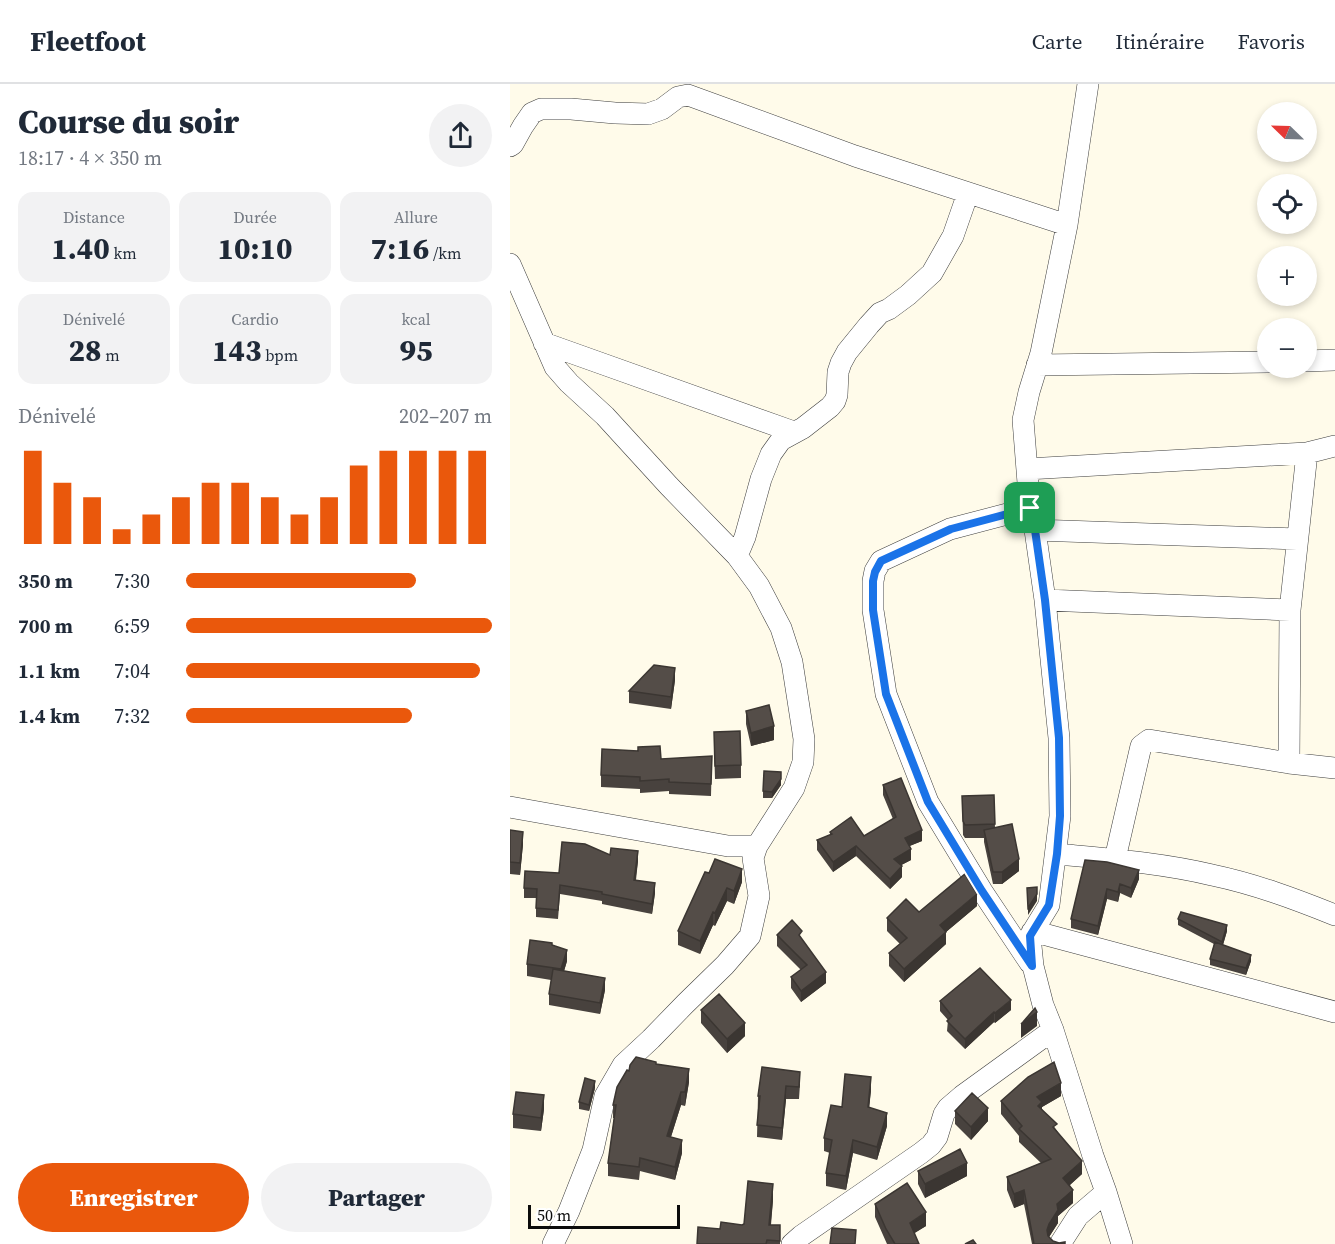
<!DOCTYPE html>
<html lang="fr">
<meta charset="utf-8">
<style>
body{margin:0;font-family:"Source Serif 4",serif;background:#f2f2f3;color:#1f2937;height:100vh;display:flex;flex-direction:column;font-size:22px;white-space:nowrap}
*{box-sizing:border-box;margin:0}
p{font-size:20px;color:#747a83}
.icon{flex:none;width:33px;height:33px;fill:none;stroke:currentColor;stroke-width:2;stroke-linecap:round;stroke-linejoin:round}
.map{position:relative;flex:1;overflow:hidden}
.panel{display:flex;flex-direction:column;background:#fff;width:510px}
.panel>*{flex:none}
.needle{width:39px;rotate:293deg}
.controls{position:absolute;left:747px;top:18px;display:grid;gap:12px}
.controls a{display:grid;place-items:center;width:60px;height:60px;border-radius:50%;background:#fff;box-shadow:0 3px 9px #0003;font-size:30px}
.scale{position:absolute;left:18px;bottom:15px;width:152px;box-sizing:border-box;padding-left:6px;border:3px solid #0b0b0b;border-top:0;font-size:16px;line-height:21px;white-space:nowrap;color:#0b0b0b;-webkit-text-stroke:4px #fff;paint-order:stroke}
.pin{position:absolute;display:grid;place-items:center;width:51px;height:51px;color:#fff;margin:-26px;border-radius:12px;box-shadow:0 3px 9px #0006}
.round{display:grid;place-items:center;flex:none;width:63px;height:63px;border-radius:32px;background:#f2f2f3}
.overview{display:flex;align-items:center;justify-content:space-between;height:102px;padding:0 18px}
h1{font-size:33px;font-weight:800;line-height:45px}
.figures{display:grid;grid-template-columns:repeat(3,1fr);gap:9px;height:102px;padding:6px 18px}
.figures div{display:grid;align-content:center;border-radius:15px;background:#f2f2f3;text-align:center}
.figures b{font-size:30px;font-weight:800}
.figures small{font-size:16px;font-weight:400}
.figures p{font-size:16px}
.chart{height:168px;padding:12px 18px}
.chart p{display:flex;justify-content:space-between}
.chart svg{width:100%;height:108px;margin-top:6px;stroke:#ea580c;stroke-width:6}
.cta{display:flex;gap:12px;margin-top:auto;padding:12px 18px}
.cta a{flex:1;height:69px;border-radius:36px;background:#ea580c;color:#fff;font-size:24px;font-weight:800;line-height:69px;text-align:center}
.cta a+a{background:#f2f2f3;color:#1f2937}
ul{padding:0 18px;list-style:none;font-size:20px}
li{display:grid;grid-template-columns:96px 72px 1fr;align-items:center;height:45px}
li i{height:15px;border-radius:8px;background:#ea580c}
header{display:flex;align-items:center;gap:36px;box-sizing:border-box;height:84px;padding:0 30px;background:#fff;border-bottom:2px solid #e0e1e3}
header strong{font-size:28px}
nav{display:flex;gap:33px;margin-inline-start:auto;font-size:21px}
main{display:flex;flex:1;min-height:0}
.map>svg:first-child{display:block}
.lines{fill:none;stroke-linecap:round;stroke-linejoin:round}
.minor-casing{stroke:#3e3e3e;stroke-width:22}
.minor{stroke:#fff;stroke-width:21}
.wall{fill:#48423e}
.shaded-wall{fill:#3b3632}
.building{fill:#544d48;stroke:#3b3632;stroke-width:1.5}
.route-casing{stroke:#fff;stroke-width:12}
.route{stroke:#1a73e8;stroke-width:8}
</style>
<header>
<strong>Fleetfoot</strong>
<nav><a>Carte</a><a>Itinéraire</a><a>Favoris</a></nav>
</header>
<main>
<section class="panel">
<div class="overview"><div><h1>Course du soir</h1><p>18:17 · 4 × 350 m</p></div><a class="round"><svg class="icon" aria-label="share" viewBox="0 0 24 24"><path d="M12 15V3M7 8l5-5 5 5M5 13v7h14v-7"/></svg></a></div>
<div class="figures">
<div><p>Distance</p><b>1.40<small> km</small></b></div>
<div><p>Durée</p><b>10:10</b></div>
<div><p>Allure</p><b>7:16<small> /km</small></b></div>
</div>
<div class="figures">
<div><p>Dénivelé</p><b>28<small> m</small></b></div>
<div><p>Cardio</p><b>143<small> bpm</small></b></div>
<div><p>kcal</p><b>95</b></div>
</div>
<div class="chart"><p><span>Dénivelé</span>202–207 m</p>
<svg viewBox="0 0 160 44" preserveAspectRatio="none"><path d="M5 44V6M15 44V19M25 44V25M35 44V38M45 44V32M55 44V25M65 44V19M75 44V19M85 44V25M95 44V32M105 44V25M115 44V12M125 44V6M135 44V6M145 44V6M155 44V6"/></svg>
</div>
<ul>
<li><b>350 m</b>7:30<i style="width:75%"></i></li>
<li><b>700 m</b>6:59<i style="width:100%"></i></li>
<li><b>1.1 km</b>7:04<i style="width:96%"></i></li>
<li><b>1.4 km</b>7:32<i style="width:74%"></i></li>
</ul>
<div class="cta"><a>Enregistrer</a><a>Partager</a></div>
</section>
<div class="map">
<svg width="825" height="1160" viewBox="0 0 825 1160">
<rect width="100%" height="100%" fill="#fffbea"/>
<g class="lines">
<defs>
<path id="minor" d="M578,0L557,141L531,269L519,308L513,336L520,424L525,446L535,516L549,654L550,732L539,821L520,852L523,882L533,921L543,946L583,1072L596,1108L612,1160
M0,62L3,60L13,42L22,29L31,25H61L105,29L138,30L152,25L168,13L178,11L345,72L557,141
M0,180L45,283L59,299L95,332L159,402L227,472L249,502L271,544L282,578L294,655L293,678L284,704L247,762L243,774L249,812L240,852L215,881L175,920L141,955L113,981L95,1012L83,1066L59,1127L43,1160
M34,259L284,348
M796,277L825,276
M527,281L758,278
M517,385L797,369L825,362
M520,424L440,445L371,477L365,487L363,497V526L376,610L418,718L472,807L520,879
M525,446L787,455
M227,472L235,453L251,395L261,370L271,356L293,344L320,323L325,317L327,311L328,288L331,279L337,268L359,241L370,229L379,225L398,211L422,189L443,152L458,109
M535,516L780,526
M779,679L780,526L797,369
M0,723L218,762H247
M547,770C599,775 651,779 702,791C745,800 785,815 825,831
M605,775L631,662L639,656L779,679L825,684
M522,848L537,851L825,928
M282,1160L291,1152L411,1069L421,1061L427,1053L434,1030L438,1024L452,1012L543,946
M550,1160L568,1132L596,1108"/>
</defs>
<use href="#minor" class="minor-casing"/>
<use href="#minor" class="minor"/>
</g>
<path class="wall" d="M165,596L161,625L119,619V607Z
M236,627L264,656L241,662L236,640Z
M204,661L231,681V694L205,695Z
M202,672L201,712L159,710V707L130,709V705L91,703V691L151,675Z
M271,688V701L262,714H253V707Z
M373,701L412,757L399,762L401,776L391,781L392,793L380,805L346,772L323,788L307,766V756L320,751V748L354,752L383,735L373,711Z
M484,711L485,744L509,787L492,800H483L474,758V754H455L453,751L452,712Z
M0,746L13,760L10,791L0,790Z
M100,771L128,777L126,796L145,809L142,830L92,820V817L50,810L48,835L26,833V814H14V804L49,789Z
M575,776L629,795L621,814L610,809L608,818L597,815L588,851L561,844V835Z
M199,789L232,798L224,820L217,817L205,842L203,841L190,870L168,861V847Z
M467,822L436,848V860L394,898L379,882V869L390,860L377,847V834L409,828Z
M668,835L717,847L713,861L741,877L736,891L700,881V875L704,860L668,841Z
M267,851L292,855L316,899L291,918L281,904V893L291,886L267,862Z
M42,861L57,877L54,887L95,906L90,930L39,921V910L41,896L17,892V880Z
M430,917L501,926L485,939L484,938L455,965L437,947L438,936L430,927Z
M191,926L235,952L217,969L191,939Z
M146,980L179,998L175,1022L171,1021L161,1053L172,1069L165,1096L130,1087L129,1096L98,1092V1079L104,1034H103V1021L119,987Z
M252,983L290,1000L289,1015H276L272,1056L247,1053L248,1012Z
M85,1004L79,1027L69,1025V1018Z
M361,1006L359,1023L377,1042L367,1076L343,1069L336,1106L316,1102V1089L320,1069L314,1067V1054L332,1023Z
M551,1012L532,1023V1025L547,1047L572,1090L560,1101L563,1119L548,1132V1139L539,1153L543,1157L549,1159L555,1160H522L514,1120L504,1124L497,1106V1093L531,1079L509,1058V1052L491,1030V1017Z
M34,1025L31,1047L3,1044V1030Z
M445,1027L478,1037L461,1056L445,1040Z
M408,1087L457,1092L415,1114L408,1100Z
M263,1116L261,1141H270V1160H187L210,1145L232,1141Z
M365,1120L416,1142L404,1149L409,1160H377L365,1133Z"/>
<path class="shaded-wall" d="M165,584V596L161,625V613Z
M264,642V656L241,662V649Z
M271,695V701L262,714V708Z
M412,746V757L395,764V754Z
M13,748V760L10,791V779Z
M346,762V772L323,788V778Z
M401,765V776L384,785V775Z
M128,767V777L124,806V796Z
M509,775V787L492,800V788Z
M392,782V793L380,805V795Z
M232,785V798L224,820V807Z
M629,786V795L621,814V804Z
M145,799V809L142,830V820Z
M610,800V809L608,818V808Z
M527,803V817L518,831V824Z
M217,804V817L205,842V829Z
M597,805V815L588,851V842Z
M467,810V822L436,848V860L394,898V885L430,841Z
M203,828V841L190,870V857Z
M717,841V847L712,864V858Z
M57,866V877L51,897V885Z
M741,871V877L736,891V884Z
M316,888V899L291,918V907Z
M95,894V906L90,930V919Z
M501,916V926L485,939V929Z
M484,928V938L455,965V955Z
M527,928V942L511,954V940Z
M235,939V952L217,969V955Z
M179,985V998L175,1022V1008Z
M361,993V1006L358,1036V1023Z
M85,997V1004L79,1027V1021Z
M551,999V1012L532,1023V1032L528,1035L527,1013Z
M276,1002V1015L272,1056V1044Z
M171,1008V1021L157,1065V1052Z
M34,1011V1025L31,1047V1034Z
M478,1024V1037L461,1056V1043Z
M377,1029V1042L367,1076V1063Z
M172,1056V1069L165,1096V1083Z
M343,1056V1069L336,1106V1092Z
M572,1077V1090L553,1107V1094Z
M457,1079V1092L415,1114V1100Z
M263,1100V1116L259,1157V1141Z
M514,1106V1120L504,1124V1110Z
M563,1106V1119L548,1132V1139L539,1153L537,1159V1146L547,1120Z
M416,1128V1142L400,1152V1139Z"/>
<path class="building" d="M144,581L165,584L161,613L119,607Z
M259,621L264,642L241,649L236,627Z
M230,647L231,681L205,682L204,648Z
M150,662L151,675L202,672L201,700L159,698V695L130,697V693L91,691L92,665L128,667V663Z
M254,687L271,688V695L262,708L253,707Z
M391,694L412,746L395,754L401,765L384,775L392,782L380,795L346,762L323,778L307,756L322,750L320,748L341,733L354,752L386,733L373,701Z
M484,711L485,740L455,741L453,737L452,712Z
M502,740L509,775L492,788H483L474,746Z
M0,746L13,748L10,779L0,778Z
M52,758L75,760L100,771L101,764L128,767L124,796L145,799L142,820L92,810V808L50,801L48,826L26,824L27,805L14,804L15,787L49,789Z
M205,775L232,785L224,807L217,804L205,829L203,828L190,857L168,847L195,788L199,789Z
M575,776L597,778L629,786L621,804L610,800L608,808L597,805L588,842L561,835Z
M455,790L467,810L430,841L436,848L394,885L379,869L397,854L377,834L396,815L409,828Z
M527,803V810L518,824L517,804Z
M671,828L717,841L712,858L668,835Z
M282,836L292,847L289,851L316,888L291,907L281,893L297,881L267,851Z
M20,856L42,859V861L57,866L51,885L17,880Z
M705,858L741,871L736,884L700,875Z
M470,884L501,916L485,929L484,928L455,955L437,937L442,932L430,917Z
M43,885L95,894L90,919L39,910Z
M209,910L235,939L217,955L191,926Z
M525,924L527,928L511,940L513,938Z
M126,973L146,978V980L179,985L175,1008H171L157,1052L172,1056L165,1083L130,1074L129,1083L98,1079L106,1021H103L107,1003L117,986L119,987L120,981Z
M544,978L551,999L527,1013L532,1018L528,1022L547,1040L543,1043L572,1077L553,1094L563,1106L547,1120L548,1126L539,1140L537,1146L538,1152L543,1157L549,1159L555,1158V1160H524L514,1106L504,1110L497,1093L541,1075L509,1045L512,1042L491,1017L518,993Z
M252,983L290,988L289,1003L276,1002L272,1044L247,1041L250,1012H248Z
M335,990L361,993L358,1023L377,1029L367,1063L343,1056L336,1092L316,1089L322,1056L314,1054L321,1021L332,1023Z
M75,994L85,997L79,1021L69,1018Z
M6,1008L34,1011L31,1034L3,1030Z
M462,1009L478,1024L461,1043L445,1027Z
M450,1065L457,1079L415,1100L408,1087Z
M238,1097L263,1100L259,1141H270V1157L257,1156L256,1160H187L188,1143L210,1145L211,1138L232,1141L234,1140Z
M397,1099L416,1128L400,1139L409,1160H385L376,1145L365,1120Z
M322,1144L346,1146L345,1160H320Z
M463,1156L466,1160H455Z"/>
<g class="lines">
<defs>
<path id="route" d="M520,424L525,446L535,516L549,654L550,732L547,770L539,821L520,852L522,882L472,807L418,718L376,610L363,526V497L365,488L371,477L441,445Z"/>
</defs>
<use href="#route" class="route-casing"/>
<use href="#route" class="route"/>
</g>
</svg>
<div class="controls">
<a><svg class="needle" viewBox="-14 -14 28 28"><path d="M0-13l5 13h-10z" fill="#e53935"/><path d="M0 13l5-13h-10z" fill="#747a83"/></svg></a>
<a><svg class="icon" aria-label="locate" viewBox="0 0 24 24"><circle cx="12" cy="12" r="6"/><path d="M12 2v4M12 18v4M2 12h4M18 12h4"/></svg></a>
<a>+</a>
<a>−</a>
</div>
<div class="scale">50 m</div>
<div class="pin" style="left:520px;top:424px;background:#1e9e55"><svg class="icon" aria-label="arrive" viewBox="0 0 24 24"><path d="M6 21V4h12l-3 4 3 4H6"/></svg></div>
</div>
</main>
